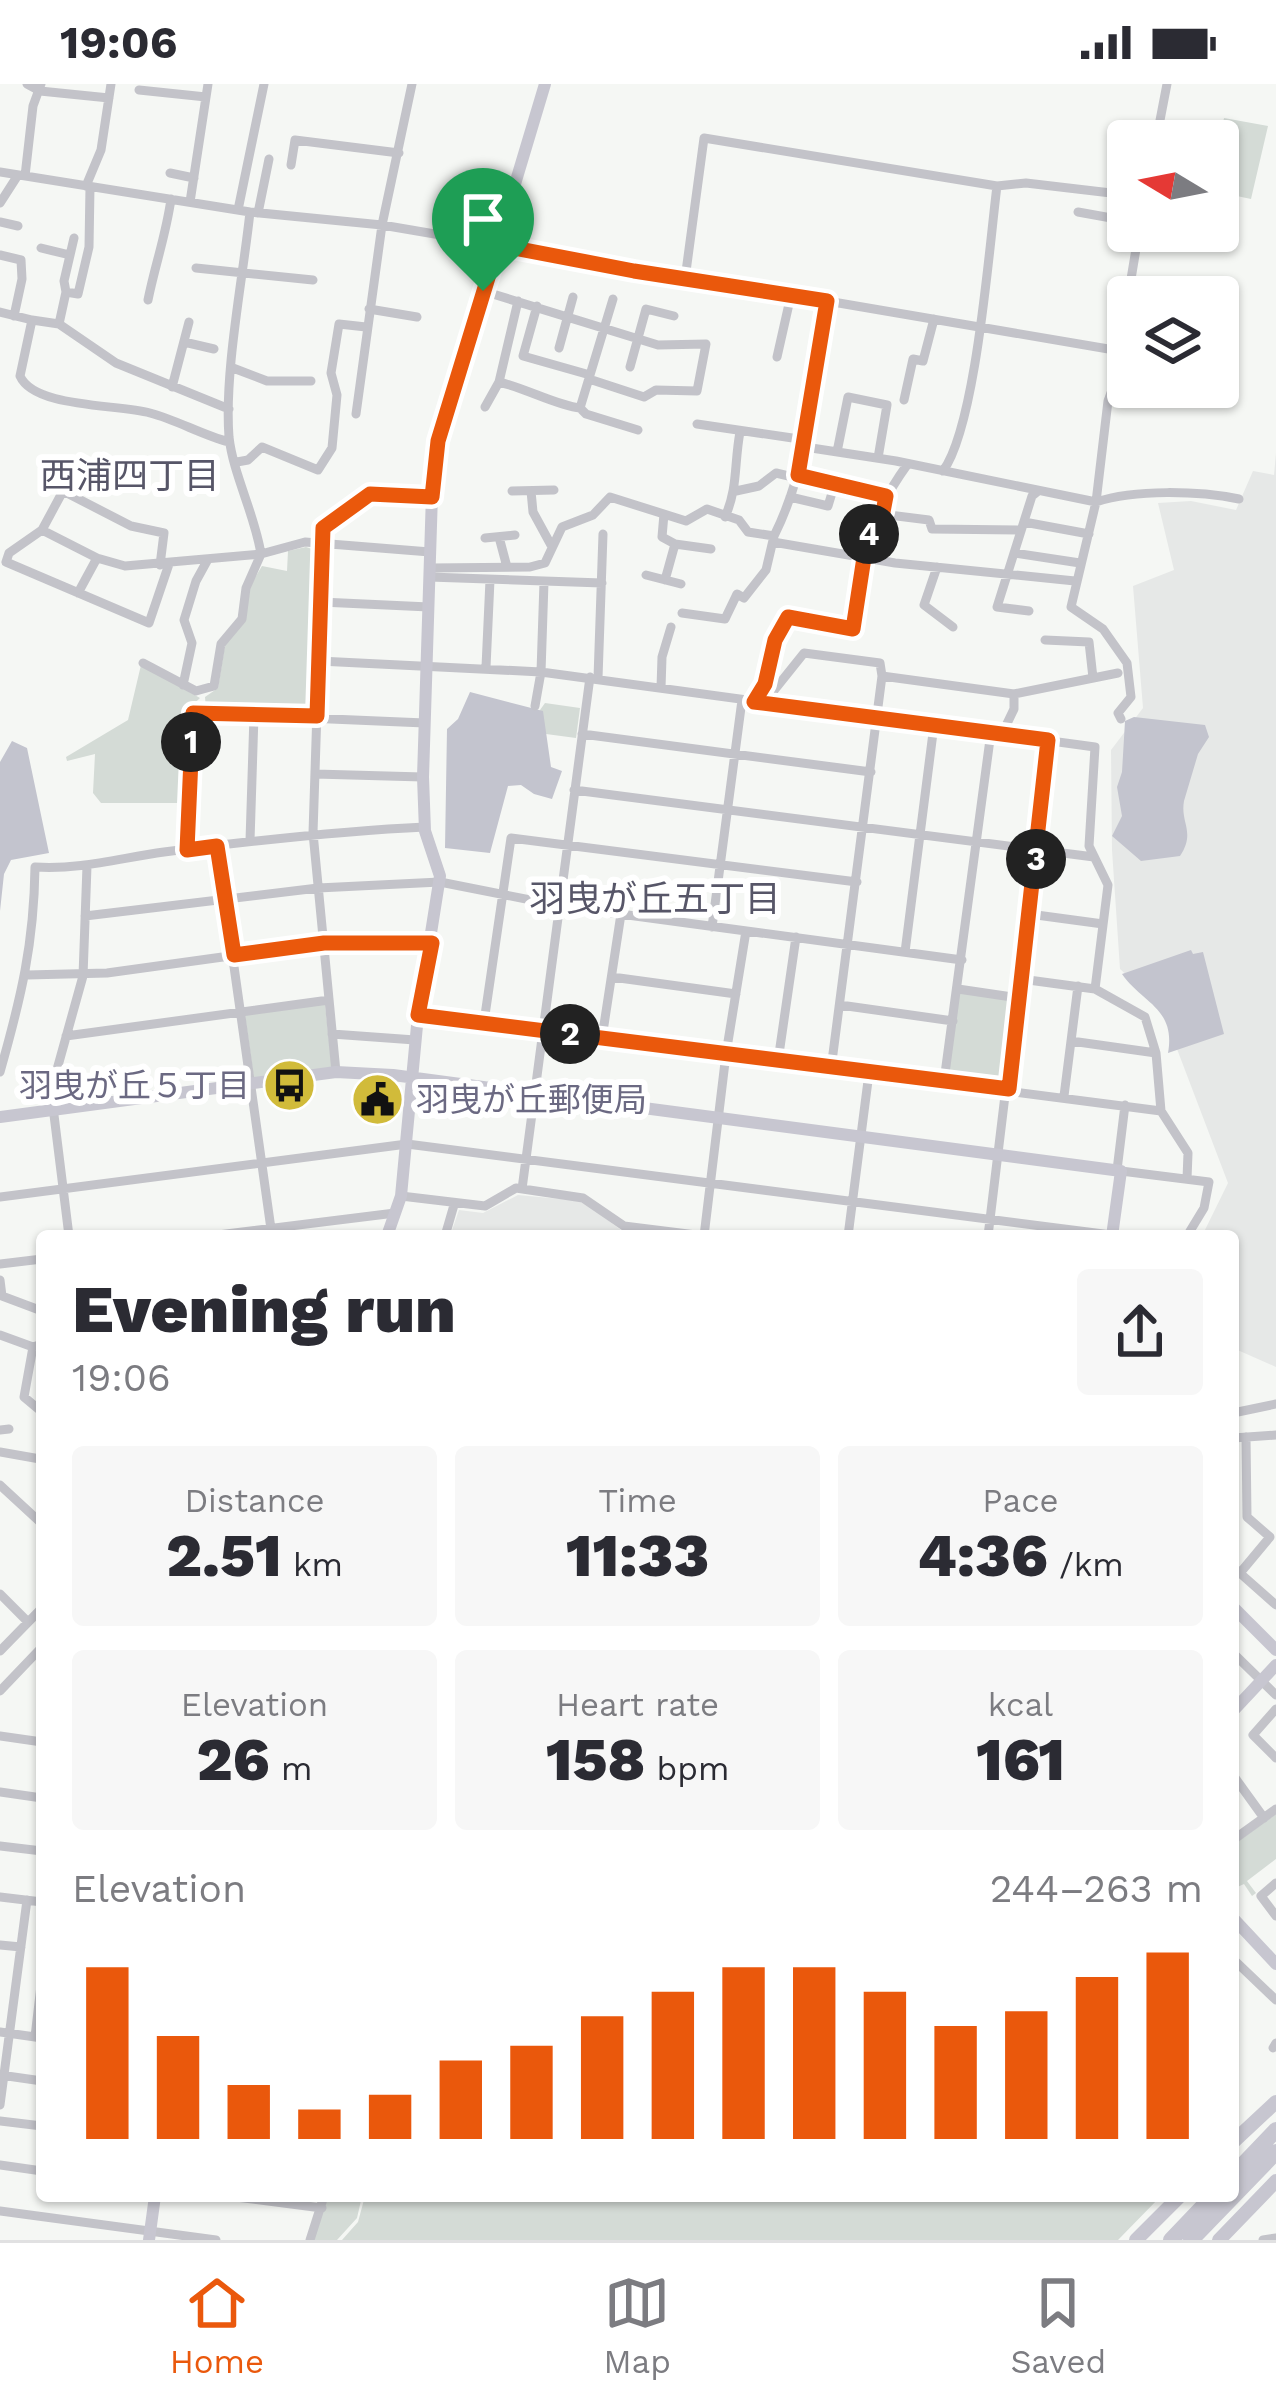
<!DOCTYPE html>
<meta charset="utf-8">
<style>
body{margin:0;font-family:"Work Sans","Noto Sans JP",sans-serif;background:#f7f7f7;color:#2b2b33;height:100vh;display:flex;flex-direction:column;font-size:45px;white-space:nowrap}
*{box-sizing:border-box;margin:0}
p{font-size:39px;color:#7c7c81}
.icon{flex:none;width:66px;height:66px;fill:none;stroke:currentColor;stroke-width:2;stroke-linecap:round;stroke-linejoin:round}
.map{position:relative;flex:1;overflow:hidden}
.details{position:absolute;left:36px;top:1146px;width:1203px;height:972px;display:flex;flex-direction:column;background:#fff;border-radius:12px;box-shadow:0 3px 9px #0004}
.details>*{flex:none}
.needle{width:78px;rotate:280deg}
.controls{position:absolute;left:1107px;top:36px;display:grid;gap:24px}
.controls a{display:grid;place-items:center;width:132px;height:132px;border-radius:12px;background:#fff;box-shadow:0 3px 9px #0004;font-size:60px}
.pin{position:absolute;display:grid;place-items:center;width:102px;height:102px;color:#fff;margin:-123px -51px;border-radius:50% 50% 50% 0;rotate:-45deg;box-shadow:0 0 12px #0007}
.pin .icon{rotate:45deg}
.km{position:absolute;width:60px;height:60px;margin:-30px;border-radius:50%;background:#222;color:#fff;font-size:33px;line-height:60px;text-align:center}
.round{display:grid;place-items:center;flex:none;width:126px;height:126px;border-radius:12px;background:#f7f7f7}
.head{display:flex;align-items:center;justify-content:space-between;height:204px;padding:0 36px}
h1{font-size:66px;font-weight:800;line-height:90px}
.metrics{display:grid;grid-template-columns:repeat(3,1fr);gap:18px;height:204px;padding:12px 36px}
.metrics div{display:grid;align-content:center;border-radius:12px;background:#f7f7f7;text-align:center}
.metrics b{font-size:60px;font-weight:800}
.metrics small{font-size:33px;font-weight:400}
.metrics p{font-size:33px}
.chart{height:336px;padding:24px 36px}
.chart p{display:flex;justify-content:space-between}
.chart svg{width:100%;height:216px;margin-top:12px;stroke:#ea580c;stroke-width:6}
.status{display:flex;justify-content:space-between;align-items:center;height:84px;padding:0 60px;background:#fff;direction:ltr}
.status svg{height:33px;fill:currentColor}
.tabs{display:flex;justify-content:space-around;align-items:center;height:168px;border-top:3px solid #e1e1e2;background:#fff;font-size:33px;color:#7c7c81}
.tabs a{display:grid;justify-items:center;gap:6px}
.tabs .selected{color:#ea580c}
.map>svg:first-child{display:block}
.built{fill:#e6e8e7}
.green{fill:#d4dbd6}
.water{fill:#c3c4ce}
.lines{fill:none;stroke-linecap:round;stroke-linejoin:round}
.street{stroke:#c3c3c9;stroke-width:9}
.secondary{stroke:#c7c6d0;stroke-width:12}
.primary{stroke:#c7c6d0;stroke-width:14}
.highway{stroke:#c7c6d0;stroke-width:16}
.route-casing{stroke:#fff;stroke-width:24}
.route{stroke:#ea580c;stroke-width:15}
.labels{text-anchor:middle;stroke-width:12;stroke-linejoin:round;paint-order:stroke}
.poi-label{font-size:33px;fill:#6b6982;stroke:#fff;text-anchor:end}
.neighbourhood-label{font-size:36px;fill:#575668;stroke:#fff}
</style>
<div class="status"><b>19:06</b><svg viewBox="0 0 49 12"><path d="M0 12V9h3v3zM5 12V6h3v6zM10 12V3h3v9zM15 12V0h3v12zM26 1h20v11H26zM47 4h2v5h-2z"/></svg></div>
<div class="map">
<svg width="1276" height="2156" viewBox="0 0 1276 2156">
<rect width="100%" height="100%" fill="#f5f7f4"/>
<path class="built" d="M1276,369V1283L1233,1264V1152H1202L1228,1099L1161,923L1120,885L1112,766L1111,666L1143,624L1133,502L1174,486L1158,419L1191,417L1236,426L1253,387L1274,391Z
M518,1111L582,1117L621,1146L668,1152H450L459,1126L483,1129Z"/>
<path class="green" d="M1224,34L1268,42L1251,115L1218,108V63Z
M306,463L315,466L308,629L206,625L205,613L218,604L225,561L244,537L248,505L262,482L287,487L288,467Z
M141,581L200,614L183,630L181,719H101L93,709L95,670L67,677L66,673L128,636Z
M545,619L580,624L576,654L546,650L540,626Z
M959,907L1016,916L1006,1005L944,997Z
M325,920L332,984L254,995L245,931Z
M1276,1730V1775L1247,1797L1256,1809L1252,1812L1244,1800L1233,1805V1761Z
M327,2112H362L357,2134L337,2156H314Z
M365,2112H1161L1118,2156H342L358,2138Z"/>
<path class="water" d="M470,608L543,627L551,683L562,687L552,715L534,710L521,701L508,702L490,769L445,764L447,645L458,635Z
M1134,633L1205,641L1209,653L1198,670L1184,717C1180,739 1196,748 1180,772L1141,777L1112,752L1122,732L1117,703L1122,688L1125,637Z
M12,657L27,664L49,769L11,776L4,790L0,827V678Z
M1191,866L1193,870L1203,868L1224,950L1168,969C1176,924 1142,919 1122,890Z"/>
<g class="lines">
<path class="street" d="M27,0L40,7L109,14
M139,6L206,13
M1156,57L1167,0
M291,81L295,56L399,69
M0,88L250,128L382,141L1126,268
M170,89L194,94
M25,92L33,22L41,0
M86,102L101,66L111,0
M997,102L1026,99L1128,111
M190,118L208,0
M0,119L18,91
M238,126L264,0
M250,128C243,194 224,288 229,353C233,390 255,431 261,470L305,458L430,468
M1078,128L1128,137
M258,129L269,75
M0,138L18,142
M41,164L70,171
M0,171L21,176L22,195L14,232
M196,184L313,196
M685,195L704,54L997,102C989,164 976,342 943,387
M483,207L658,261L706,260L697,307L656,306L644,313L589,295
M66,208L64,197L74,154
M1128,213L1139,147
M613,215L580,324L586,330L638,346
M148,216C155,181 166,151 171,115
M537,222L523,272L590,291
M369,225L417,233
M0,228L32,236L20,292C34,324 117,320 150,329C177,336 202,351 229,358
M32,236L59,240L116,279L229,325
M59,240L66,208L78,210L89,163L90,103
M184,258L214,265
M559,264L573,213
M777,273L791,211
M630,283L646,225L674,232
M233,284L267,297H311
M499,298C525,304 558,322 580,324
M172,303L189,238
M904,316L913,275L923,277L934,235
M485,323L499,298L518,217
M356,330L382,141L412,0
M697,340L806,356
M805,363L896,377L1096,418C1135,405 1199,407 1239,415
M837,368L848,313L887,321L878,374
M237,378L248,376L262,363L318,386L332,364L337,311L331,289L339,240L366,243
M798,391L886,412
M512,407L554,406
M531,407L533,428L551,461
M736,407L759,402L776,389L797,394
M790,413L828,422L835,399
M664,430L662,453L675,460L711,465
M881,430L929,436L932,445L1021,446
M725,433C738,404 734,380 740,348
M1024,438L1089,450
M42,446L97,474L125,482L261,470
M774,452C810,380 815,296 827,217
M499,453L507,483
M485,454L515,451
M773,458L895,479L1075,497
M1014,469L1080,479
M862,473C869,442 889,406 907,381
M160,481L164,449L131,442L63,407L42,446L9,469L6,478L149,539L169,480
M937,483L924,521L953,543
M430,484L530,483L545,479L562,443L593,431L610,413L686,437L707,425L739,436L748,448L774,452L766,486L744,514L737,510L725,535L682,529
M646,491L681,500
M429,493L602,499
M665,496L675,460
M78,509L97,474
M321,518L429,523
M1029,527L997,523L1032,412L1037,408
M1045,556L1089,558L1093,594
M319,577L541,588L1095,663L1089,762L1108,801L1095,905L1145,933L1156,969L1161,1027
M143,579L196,607L214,602L221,560L242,535L246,504L261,470
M486,583L490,496
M598,594L603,450
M183,601L192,559L184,536L196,497L207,477
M661,604L662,573L671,543
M754,618L765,600L775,556L787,533L853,545L865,473
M764,619L804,569L880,579L882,592
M535,622L541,588L544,498
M1121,635L1118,629L1131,613L1127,579L1103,545L1071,523L1096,418L1108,317L1126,268L1128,215
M582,650L871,688
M1002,650L1014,625V610
M315,690L423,693
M574,706L1094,773
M250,757L254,631
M217,762L272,1152
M187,766L193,629L425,639
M1029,830L1103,840
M85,832L318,804L440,798L561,822L962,876
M712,843L742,616
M905,868L934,641
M27,891L107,889L324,859L432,858
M612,893L736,910
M1021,895L1095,905
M958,905L1019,914
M840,921L953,937
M418,931L1161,1027L1188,1069L1187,1095
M484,938L511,754L857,798
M332,950L415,956
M66,952L329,916
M602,954L621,830
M1071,957L1156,969
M778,977L796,853
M831,985L882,592L1014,610L1118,589
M0,988C21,914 34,860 35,783C80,786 120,774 164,768C251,757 337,747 425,743
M336,988L313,749L323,444L370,411L432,413
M944,997L991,648
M1064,1012L1078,902
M1117,1086L1125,1021
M1121,1087L1209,1098L1204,1124L1187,1152
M522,1105L590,593
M401,1112L485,1122L516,1104L583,1114L624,1142L704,1152
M0,1113L407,1060L1119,1152
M69,1152L51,1007L83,892L87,782
M210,1152L395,1129
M445,1152L454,1121
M704,1152L726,970L746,847
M848,1152L869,989
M988,1152L1048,656
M0,1180L42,1175
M0,1196L2,1212L42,1227
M0,1251L33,1263L42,1260
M33,1263L24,1313L42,1328
M1233,1329L1276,1320
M0,1346L9,1345
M1233,1354L1276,1351
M0,1368L40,1375L42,1380
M0,1401L40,1438
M1233,1483L1276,1521
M1240,1489L1270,1453L1247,1433L1246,1353
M0,1510L28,1538
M0,1567L42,1524
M1233,1569L1276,1611
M0,1607L42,1563
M1276,1625L1253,1651L1276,1674
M0,1652L42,1658
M1233,1691L1264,1734
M0,1708L42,1714
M1233,1756L1276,1725
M0,1762L42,1767
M1276,1799L1261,1812L1276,1832
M0,1813L42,1818
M0,1861L21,1863
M1233,1875L1276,1916
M0,1948L42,1954
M35,1953L42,1893
M1273,1964L1276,1959
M0,1991L42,1997
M0,2021L27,1816
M0,2037L42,2042
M0,2081L42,2087
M228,2112L322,2124
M0,2127L216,2156
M310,2156L324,2112
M1263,2156L1276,2154"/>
<path class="secondary" d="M0,1033L336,988L393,991L1121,1087L1112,1152
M387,1152L401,1112L418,931L440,792L425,747L423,693L432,410L438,357L545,0
M1233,1523L1276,1566
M1233,1627L1276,1581
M1233,1834L1276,1880
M149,2156L155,2112"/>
<path class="primary" d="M1233,2058L1276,2018
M1136,2156L1180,2112
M1219,2156L1276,2097"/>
<path class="highway" d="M1233,2091L1276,2046
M1171,2156L1213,2112
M1191,2156L1276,2068"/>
</g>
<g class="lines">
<defs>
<path id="route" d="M498,161L634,187L827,217L798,391L886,412L883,428L867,454L853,545L788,533L775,556L765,600L754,618L1048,656L1009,1005L418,931L432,859H324L234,871L217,762L187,766L193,629L317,632L323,444L370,410L432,413L438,357Z"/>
</defs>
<use href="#route" class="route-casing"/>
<use href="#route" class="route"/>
</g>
<defs>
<symbol id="bus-disc" viewBox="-11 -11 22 22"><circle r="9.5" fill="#d1bb3a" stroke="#fff"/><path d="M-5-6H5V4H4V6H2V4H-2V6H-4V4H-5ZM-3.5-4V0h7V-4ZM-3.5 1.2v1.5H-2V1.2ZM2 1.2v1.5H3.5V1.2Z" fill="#111"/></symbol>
<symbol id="civic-disc" viewBox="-11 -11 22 22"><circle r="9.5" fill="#d1bb3a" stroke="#fff"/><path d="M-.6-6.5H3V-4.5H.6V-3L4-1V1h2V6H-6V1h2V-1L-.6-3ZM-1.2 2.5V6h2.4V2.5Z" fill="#111"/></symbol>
</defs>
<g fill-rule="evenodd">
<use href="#bus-disc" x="260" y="972" width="59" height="59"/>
<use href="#civic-disc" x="348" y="986" width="59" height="59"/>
</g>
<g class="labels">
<g class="poi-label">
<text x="250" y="1013">羽曳が丘５丁目</text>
<text x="416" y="1027" text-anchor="start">羽曳が丘郵便局</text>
</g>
<g class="neighbourhood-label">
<text x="130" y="404">西浦四丁目</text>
<text x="655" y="827">羽曳が丘五丁目</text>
</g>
</g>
</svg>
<div class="controls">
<a><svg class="needle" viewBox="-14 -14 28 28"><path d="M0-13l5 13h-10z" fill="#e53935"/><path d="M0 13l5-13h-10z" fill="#7c7c81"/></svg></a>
<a><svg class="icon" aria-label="layers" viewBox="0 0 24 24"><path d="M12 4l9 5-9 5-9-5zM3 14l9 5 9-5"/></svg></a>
</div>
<div class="pin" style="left:483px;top:207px;background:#1e9e55"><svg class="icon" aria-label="arrive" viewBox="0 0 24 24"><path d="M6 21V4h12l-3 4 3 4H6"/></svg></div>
<b class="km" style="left:191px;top:658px">1</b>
<b class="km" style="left:570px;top:950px">2</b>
<b class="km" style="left:1036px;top:775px">3</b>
<b class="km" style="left:869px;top:450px">4</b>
<section class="details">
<div class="head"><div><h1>Evening run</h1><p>19:06</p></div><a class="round"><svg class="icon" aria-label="share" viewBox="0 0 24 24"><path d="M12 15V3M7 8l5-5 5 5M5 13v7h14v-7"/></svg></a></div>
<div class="metrics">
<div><p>Distance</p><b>2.51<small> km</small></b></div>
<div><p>Time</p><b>11:33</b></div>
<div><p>Pace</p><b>4:36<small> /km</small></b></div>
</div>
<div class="metrics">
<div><p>Elevation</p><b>26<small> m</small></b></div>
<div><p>Heart rate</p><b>158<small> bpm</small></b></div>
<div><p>kcal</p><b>161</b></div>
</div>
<div class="chart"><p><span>Elevation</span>244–263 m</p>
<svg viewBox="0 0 160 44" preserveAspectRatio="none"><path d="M5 44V9M15 44V23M25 44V33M35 44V38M45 44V35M55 44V28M65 44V25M75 44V19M85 44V14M95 44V9M105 44V9M115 44V14M125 44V21M135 44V18M145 44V11M155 44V6"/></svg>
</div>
</section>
</div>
<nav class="tabs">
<a class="selected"><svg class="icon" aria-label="home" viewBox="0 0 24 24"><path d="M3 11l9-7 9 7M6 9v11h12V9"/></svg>Home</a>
<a><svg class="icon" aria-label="map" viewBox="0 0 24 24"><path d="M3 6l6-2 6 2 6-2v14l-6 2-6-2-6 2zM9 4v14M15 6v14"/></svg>Map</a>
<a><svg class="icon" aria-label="saved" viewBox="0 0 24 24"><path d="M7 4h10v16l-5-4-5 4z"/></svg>Saved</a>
</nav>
